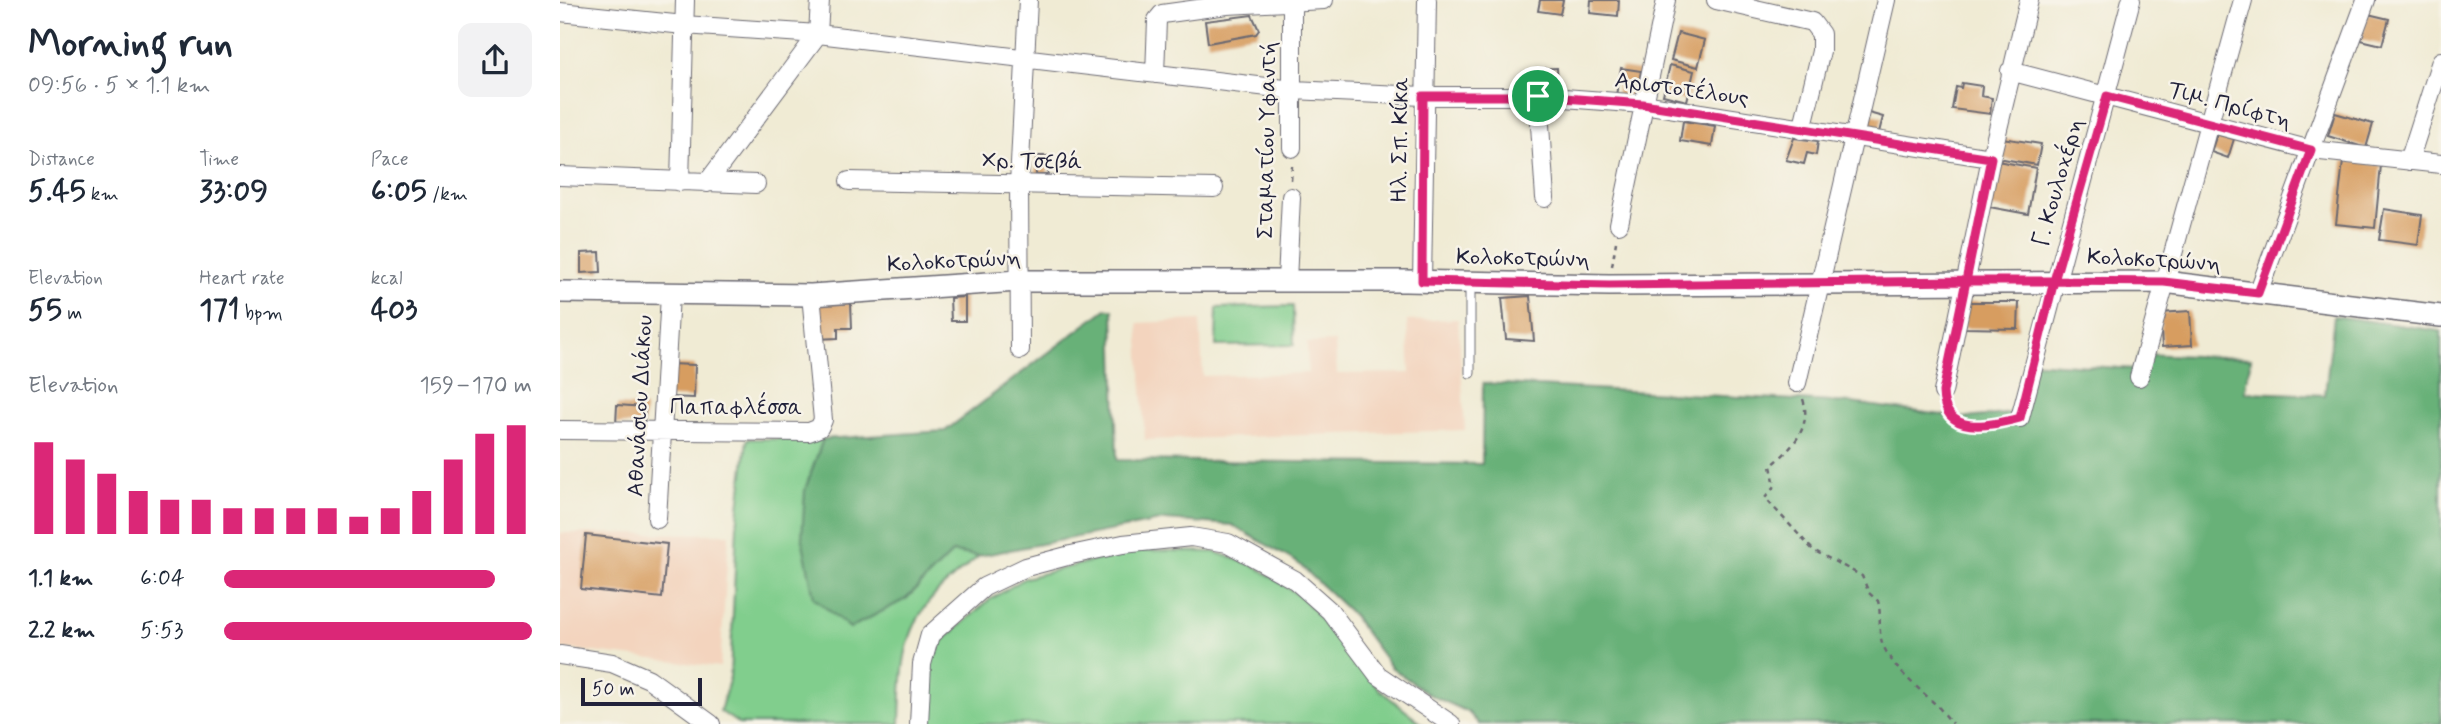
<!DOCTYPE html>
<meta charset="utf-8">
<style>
body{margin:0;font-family:Mynerve,sans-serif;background:#f2f2f3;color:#1f2937;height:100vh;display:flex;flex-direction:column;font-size:26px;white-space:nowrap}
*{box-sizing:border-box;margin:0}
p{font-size:23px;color:#747a83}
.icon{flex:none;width:38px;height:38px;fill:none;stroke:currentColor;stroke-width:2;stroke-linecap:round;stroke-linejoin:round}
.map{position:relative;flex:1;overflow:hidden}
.sheet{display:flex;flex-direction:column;background:#fff;width:560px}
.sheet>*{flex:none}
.scale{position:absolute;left:21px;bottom:18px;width:121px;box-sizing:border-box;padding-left:7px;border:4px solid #22223b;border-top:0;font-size:19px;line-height:24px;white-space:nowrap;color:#22223b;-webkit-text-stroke:5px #f7f3e8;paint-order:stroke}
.pin{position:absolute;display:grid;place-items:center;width:60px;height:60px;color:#fff;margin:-30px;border:4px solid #fff;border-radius:50%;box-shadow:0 2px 7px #0007}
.round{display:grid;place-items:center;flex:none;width:74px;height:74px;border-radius:14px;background:#f2f2f3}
.overview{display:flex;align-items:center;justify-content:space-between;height:119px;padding:0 28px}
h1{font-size:38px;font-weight:700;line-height:52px}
.metrics{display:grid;grid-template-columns:repeat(3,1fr);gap:10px;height:119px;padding:7px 28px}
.metrics div{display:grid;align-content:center}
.metrics b{font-size:30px;font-weight:700}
.metrics small{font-size:19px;font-weight:400}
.metrics p{font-size:19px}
.chart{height:196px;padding:14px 28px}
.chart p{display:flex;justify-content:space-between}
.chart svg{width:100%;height:126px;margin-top:7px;stroke:#db2777;stroke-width:6}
ul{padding:0 28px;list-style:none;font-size:23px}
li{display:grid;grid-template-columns:112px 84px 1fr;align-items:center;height:52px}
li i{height:18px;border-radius:9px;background:#db2777}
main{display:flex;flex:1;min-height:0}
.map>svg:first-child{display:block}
.built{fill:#f3d4be}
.green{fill:#81ce8d;stroke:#527864;stroke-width:2}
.forest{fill:#68b178;stroke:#456a5a;stroke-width:2}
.building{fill:#d79d61}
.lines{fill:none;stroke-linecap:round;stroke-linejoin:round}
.service-casing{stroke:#6a6871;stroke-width:11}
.minor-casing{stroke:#6a6871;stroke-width:20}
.tertiary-casing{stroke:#6a6871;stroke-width:24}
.path{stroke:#6a6871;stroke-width:2.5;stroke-dasharray:5 5;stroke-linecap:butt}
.service{stroke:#fff;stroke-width:9}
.minor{stroke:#fff;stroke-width:18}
.tertiary{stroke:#fff;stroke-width:21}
.route-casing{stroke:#fff;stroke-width:14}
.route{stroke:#db2777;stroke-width:9}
.labels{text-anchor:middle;stroke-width:5;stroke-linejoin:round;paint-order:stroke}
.street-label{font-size:23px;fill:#22223b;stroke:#f7f3e8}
</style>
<main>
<section class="sheet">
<div class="overview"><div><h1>Morning run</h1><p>09:56 · 5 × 1.1 km</p></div><a class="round"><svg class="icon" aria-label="share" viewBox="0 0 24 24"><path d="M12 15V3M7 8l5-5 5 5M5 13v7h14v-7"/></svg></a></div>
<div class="metrics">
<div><p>Distance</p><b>5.45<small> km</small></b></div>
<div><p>Time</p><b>33:09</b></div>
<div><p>Pace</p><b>6:05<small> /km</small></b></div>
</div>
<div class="metrics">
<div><p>Elevation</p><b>55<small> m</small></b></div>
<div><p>Heart rate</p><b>171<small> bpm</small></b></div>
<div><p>kcal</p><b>403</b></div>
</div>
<div class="chart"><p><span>Elevation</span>159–170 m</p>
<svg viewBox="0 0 160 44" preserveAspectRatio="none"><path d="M5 44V12M15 44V18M25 44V23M35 44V29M45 44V32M55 44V32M65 44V35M75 44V35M85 44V35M95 44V35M105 44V38M115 44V35M125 44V29M135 44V18M145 44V9M155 44V6"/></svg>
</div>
<ul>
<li><b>1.1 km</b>6:04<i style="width:88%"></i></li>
<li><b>2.2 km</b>5:53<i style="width:100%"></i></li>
</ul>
</section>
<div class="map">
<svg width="1881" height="724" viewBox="0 0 1881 724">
<rect width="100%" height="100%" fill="#f7f3e8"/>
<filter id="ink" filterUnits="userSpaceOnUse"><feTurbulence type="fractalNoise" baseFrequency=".0143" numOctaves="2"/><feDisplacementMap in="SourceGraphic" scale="14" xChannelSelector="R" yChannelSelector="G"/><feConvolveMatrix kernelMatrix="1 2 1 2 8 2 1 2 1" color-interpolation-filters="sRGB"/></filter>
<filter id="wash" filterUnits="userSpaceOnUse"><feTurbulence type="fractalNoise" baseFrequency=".00686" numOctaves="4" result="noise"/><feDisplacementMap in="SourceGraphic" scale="28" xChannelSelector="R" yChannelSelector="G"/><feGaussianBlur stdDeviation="1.57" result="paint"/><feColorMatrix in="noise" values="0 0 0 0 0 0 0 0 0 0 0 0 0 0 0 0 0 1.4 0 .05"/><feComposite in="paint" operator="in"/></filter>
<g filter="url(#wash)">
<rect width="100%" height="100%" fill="#f0ebd4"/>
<path class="built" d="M898,319L905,430L585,440L578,323L640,320L643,376L748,373L747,343L775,342L777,374L850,373L847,321Z
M0,533L169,534L160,667L0,648Z"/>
<path class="green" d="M733,306L734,345L656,346L657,308Z
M187,439H263L245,490L346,599L393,552L419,556C404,569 387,581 374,596C341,632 341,678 340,724H179L160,711L170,677L177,526Z
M577,550L655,552L695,566L743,598L819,689L862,724H365L370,663L379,644L428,601L465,578Z"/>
<path class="forest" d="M546,309H553L557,460L922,464L923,383L1291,403L1406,418L1455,413L1469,362L1575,369L1579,354L1691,358L1685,392L1765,395L1774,316L1881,331V724H919L908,712L868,694L831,667L791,613L738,563L672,525L605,520L419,556L393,552L346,599L290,628L254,598L242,538L245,490L263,439L385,431Z"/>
<g id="blocks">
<path class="building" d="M980,0H1003L1000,14L978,11Z
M1031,0H1059L1058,16L1030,13Z
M1808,14L1829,19L1822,45L1801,40Z
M692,15L699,30L696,34L648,43L645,21Z
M1118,33L1145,40L1138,67L1111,60Z
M1110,65L1134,71L1127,101L1103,95Z
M997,68L998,88L976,89L975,69Z
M1061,68L1081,71L1076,98L1056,95Z
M1402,83L1422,86L1421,96L1432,98L1430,114L1392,109L1396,87L1401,88Z
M1305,112L1323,117L1318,136L1301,131Z
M1775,113L1813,124L1806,148L1768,136Z
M1123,121L1155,126L1152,146L1120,141Z
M1657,134L1674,139L1668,158L1651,152Z
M1234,138L1258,141L1256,155L1247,153L1244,164L1226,160Z
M1442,138L1481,144L1477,165L1438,158Z
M476,156H488V175H476Z
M1437,161L1476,168L1468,214L1429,207Z
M1783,161L1821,165L1815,228L1776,224Z
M1824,209L1862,215L1858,245L1819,240Z
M40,252L41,272L21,273V253Z
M970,296L974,341L946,339L942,298Z
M405,297V321H391L390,298Z
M1405,302H1459L1458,329L1404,328Z
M291,303L292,328H278V338L256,339L255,304Z
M1630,311L1632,345L1602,347L1600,313Z
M109,364L135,365L134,398L108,397Z
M57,405L85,407L84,425L56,424Z
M26,535L107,544L102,598L21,589Z"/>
</g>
</g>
<g filter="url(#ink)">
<use href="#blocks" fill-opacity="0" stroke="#6a6871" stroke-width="2"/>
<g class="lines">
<defs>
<path id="service" d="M910,284V373"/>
<path id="minor" d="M732,0V148
M1156,0L1252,22L1261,34V51L1242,130
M0,12L124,25L258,34L733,90L863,96H978L1083,104L1431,158
M1450,71L1751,150L1881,164
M595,74L597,20L602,14L667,5L764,0
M978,96L985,198
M1849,161L1881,61
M0,176L196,184
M289,181L654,188
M120,182L125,0
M147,183L258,34L260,0
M1059,224L1106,0
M727,281L731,197
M862,281L867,0
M1698,293L1806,0
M460,350L459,184L468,0
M1579,377L1683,0
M1237,383L1326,0
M1383,392L1431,158L1469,0
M1460,418L1571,0
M0,430L249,432L259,428L263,420L251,295
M97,519L110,295
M0,655L52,663L89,679L151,724
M359,724L362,664L370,635L424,587L466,567L511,555L563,544L631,537L668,543L735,580L770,611L818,675L891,724"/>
<path id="tertiary" d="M0,292L251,295L458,281H845L1049,285L1604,282L1881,316"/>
</defs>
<use href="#service" class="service-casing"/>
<use href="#minor" class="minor-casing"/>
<use href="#tertiary" class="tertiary-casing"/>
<path class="path" d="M731,180L732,166
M1052,266L1056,242
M1243,399C1252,428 1232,448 1211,466L1215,486L1205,498L1253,550L1302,576L1309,593L1318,601C1322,616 1317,631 1323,645C1337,678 1373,695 1392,724
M1385,409C1396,428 1424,427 1445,422"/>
<use href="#service" class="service"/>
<use href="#minor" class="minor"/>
<use href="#tertiary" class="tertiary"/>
</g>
</g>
<g class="lines" filter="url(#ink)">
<defs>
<path id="route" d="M978,96H863L862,281L1049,285L1406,281L1383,392C1384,437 1429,426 1460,418L1494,281L1604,282L1698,293L1751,150L1547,96L1494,281H1406L1431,158L1083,104L978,96"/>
</defs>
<use href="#route" class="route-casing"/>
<use href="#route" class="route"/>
</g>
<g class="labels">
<g class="street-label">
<text transform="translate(1122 88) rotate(8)" y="8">Αριστοτέλους</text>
<text transform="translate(1670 104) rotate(15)" y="8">Τιμ. Πρίφτη</text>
<text transform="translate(706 140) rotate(-89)" y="8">Σταματίου Υφαντή</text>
<text transform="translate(839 140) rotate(-89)" y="8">Ηλ. Σπ. Κίκα</text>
<text transform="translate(472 160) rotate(1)" y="8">Χρ. Τσεβά</text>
<text transform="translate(1497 182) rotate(-74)" y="8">Γ. Κουλοχέρη</text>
<text transform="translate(963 257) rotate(1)" y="8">Κολοκοτρώνη</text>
<text transform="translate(1594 259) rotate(3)" y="8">Κολοκοτρώνη</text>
<text transform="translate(394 260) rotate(-3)" y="8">Κολοκοτρώνη</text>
<text transform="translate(79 406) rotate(-87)" y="8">Αθανάσιου Διάκου</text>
<text x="176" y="414">Παπαφλέσσα</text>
</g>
</g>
</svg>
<div class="scale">50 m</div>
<div class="pin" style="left:978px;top:96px;background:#1e9e55"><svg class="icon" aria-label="arrive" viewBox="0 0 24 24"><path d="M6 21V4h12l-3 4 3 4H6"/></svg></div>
</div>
</main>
